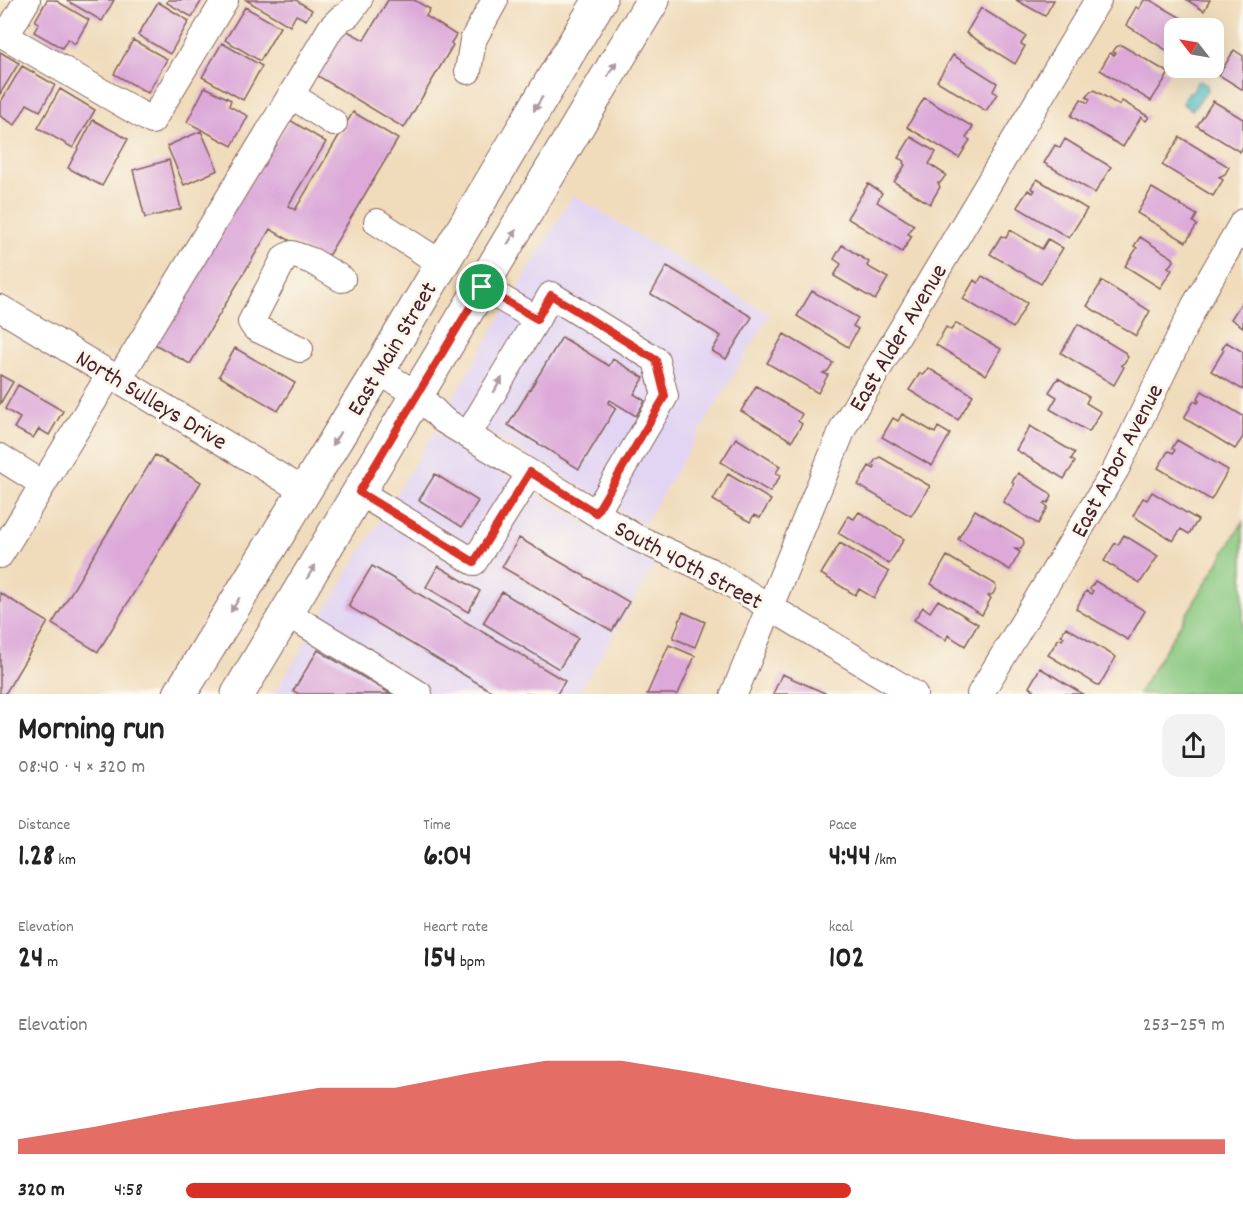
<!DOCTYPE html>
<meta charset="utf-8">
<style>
body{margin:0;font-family:Dekko,sans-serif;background:#f2f2f2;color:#222;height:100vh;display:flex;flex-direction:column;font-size:22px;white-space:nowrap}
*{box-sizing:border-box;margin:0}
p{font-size:20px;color:#767676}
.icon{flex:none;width:33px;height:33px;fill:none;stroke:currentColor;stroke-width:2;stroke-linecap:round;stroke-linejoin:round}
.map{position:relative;height:694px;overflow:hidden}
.panel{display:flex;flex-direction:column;background:#fff;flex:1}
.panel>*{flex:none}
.needle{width:39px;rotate:301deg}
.buttons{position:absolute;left:1164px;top:18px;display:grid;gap:12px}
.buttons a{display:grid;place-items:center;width:60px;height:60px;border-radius:12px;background:#fff;box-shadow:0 6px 24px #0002;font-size:30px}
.pin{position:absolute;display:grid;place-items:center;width:51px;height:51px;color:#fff;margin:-26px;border:3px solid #fff;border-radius:50%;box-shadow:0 2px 6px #0007}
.round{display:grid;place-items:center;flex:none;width:63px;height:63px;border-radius:18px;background:#f2f2f2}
.overview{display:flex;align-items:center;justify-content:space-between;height:102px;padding:0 18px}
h1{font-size:33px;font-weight:700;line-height:45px}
.metrics{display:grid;grid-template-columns:repeat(3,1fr);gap:9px;height:102px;padding:6px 18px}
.metrics div{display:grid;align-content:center}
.metrics b{font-size:30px;font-weight:700}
.metrics small{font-size:16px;font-weight:400}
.metrics p{font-size:16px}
.chart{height:168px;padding:12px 18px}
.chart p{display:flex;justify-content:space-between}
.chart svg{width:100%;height:108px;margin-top:6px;fill:#d93025;opacity:.7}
ul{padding:0 18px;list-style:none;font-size:20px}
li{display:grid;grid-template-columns:96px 72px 1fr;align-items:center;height:45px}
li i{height:15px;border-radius:8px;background:#d93025}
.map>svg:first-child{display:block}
.built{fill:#e2d4f3}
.green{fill:#88c880;stroke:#697456;stroke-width:1.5}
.water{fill:#50bfc5;stroke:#4d6f78;stroke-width:1.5}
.building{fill:#dca9d9}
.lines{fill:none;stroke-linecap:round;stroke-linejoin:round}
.minor-casing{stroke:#84615d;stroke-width:28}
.major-casing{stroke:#84615d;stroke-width:35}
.minor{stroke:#fff;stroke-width:26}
.major{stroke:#fff;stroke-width:33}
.oneway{fill:#ae9aa0}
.route-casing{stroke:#fff;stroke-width:12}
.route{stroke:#d93025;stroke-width:8}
.labels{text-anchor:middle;stroke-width:6;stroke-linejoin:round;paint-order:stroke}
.street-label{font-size:24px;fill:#4a1f2b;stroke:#fbf7ec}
</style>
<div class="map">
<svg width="1243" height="694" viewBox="0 0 1243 694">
<rect width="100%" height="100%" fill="#fbf7ec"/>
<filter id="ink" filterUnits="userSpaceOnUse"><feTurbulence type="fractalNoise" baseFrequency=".0167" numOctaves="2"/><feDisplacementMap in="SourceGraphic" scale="12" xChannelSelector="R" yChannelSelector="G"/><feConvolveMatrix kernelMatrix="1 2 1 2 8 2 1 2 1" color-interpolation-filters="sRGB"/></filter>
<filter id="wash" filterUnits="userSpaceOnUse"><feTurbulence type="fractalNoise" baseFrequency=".008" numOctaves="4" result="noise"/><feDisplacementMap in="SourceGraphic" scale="24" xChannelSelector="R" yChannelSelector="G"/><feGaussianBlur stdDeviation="1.35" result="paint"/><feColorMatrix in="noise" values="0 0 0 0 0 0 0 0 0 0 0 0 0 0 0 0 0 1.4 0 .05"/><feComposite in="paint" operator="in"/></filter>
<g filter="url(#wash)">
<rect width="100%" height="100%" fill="#f0dcbb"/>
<path class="built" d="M573,195L770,315L644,525L447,408Z
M434,432L655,565L578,694H274Z"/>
<path class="green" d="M1243,522V694H1138Z"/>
<path class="water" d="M1200,81L1207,85L1208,90L1192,110L1184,105L1183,102L1189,92L1193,91L1197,82Z"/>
<g id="blocks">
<path class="building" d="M47,0H55L89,20L75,44L68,39L62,48L34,32L39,23L35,21Z
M66,0H114L102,21Z
M168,0H202L192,17L167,3Z
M246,0H296L312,10L306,20L296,15L290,26Z
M388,0H414L430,9L426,16L456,35L451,43L453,45L404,128L313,73L340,27L364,40Z
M1016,0H1054L1045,16Z
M1144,0H1150L1199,28H1174V55L1126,25L1136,7L1139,9Z
M1187,0H1210L1204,11Z
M158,2L189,21L170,54L138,35Z
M245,7L280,27L260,61L225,40Z
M981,8L1026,36L1021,44L1025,46L1015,64L966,33Z
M133,40L167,59L148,93L114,74Z
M222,43L262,66L243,100L202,77Z
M1121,45L1169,73L1151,101L1100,70L1110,53L1114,55L1116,53L1113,52L1116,47Z
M1234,50L1243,56V90L1219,75Z
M0,52L19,63L0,94Z
M953,55L997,83L993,91L997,94L986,111L937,81Z
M22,66L55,85L40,111L27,104L15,125L0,116V103Z
M205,87L231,100L229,106L248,116L232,146L187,122Z
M60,89L95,110L73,148L38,128Z
M1094,90L1119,105L1122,101L1149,117L1146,121L1141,117L1123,147L1071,116L1081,99L1088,103L1090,99L1086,97L1090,92Z
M924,98L973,127L966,138L970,140L959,158L907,127Z
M1213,101L1243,119V146L1240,152L1197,126Z
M353,112L398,139L325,261L270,229L190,364L149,341L290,120L326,142L288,206L295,210Z
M93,120L128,139L102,186L68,168Z
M201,131L218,170L184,185L167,146Z
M911,137L936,152L929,164L946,175L940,183H938L940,187L930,204L894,182L905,165L903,163L904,161L898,158Z
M1180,137L1229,167L1225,174L1219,177L1223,180L1213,196L1162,165Z
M1065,139L1111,167L1095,193L1044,163L1055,145L1060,148Z
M169,160L181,209L145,218L133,170Z
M1037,179L1087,209L1069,238L1017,207L1028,190L1033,193L1035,190L1031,188Z
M868,184L882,193L877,202L914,225L908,234L912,236L902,252L847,218Z
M1152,188L1197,215L1193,222L1197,225L1186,242L1137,213Z
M1010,230L1042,249L1048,239L1063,248L1041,284L990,254L1001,236L1006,238Z
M1140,237L1173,258L1174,261L1168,267L1172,270L1160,288L1125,266L1137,248L1134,246Z
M842,245L869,262L867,266L888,278L875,300L834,276L841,264L834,259Z
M667,266L752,317L726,359L712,351L721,336L651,294Z
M982,276L1027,303L1013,328L963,299L974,280L978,283Z
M1102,281L1150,311L1136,336L1087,306Z
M812,291L858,318L853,326L858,329L848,347L797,316Z
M1243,300V327L1231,319Z
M956,323L1001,349L986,375L936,345L946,327L951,330Z
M1078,324L1126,353L1128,357L1124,363L1121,365L1124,367L1114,385L1061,353Z
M784,334L833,363L828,371L823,373L828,375L818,393L767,363Z
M562,337L609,366L613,359L644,378L634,394L645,401L636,416L610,400L608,403L616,408L579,469L508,425Z
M1226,342L1243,352V390L1211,371L1224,350L1222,349Z
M235,348L295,383L278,411L219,376Z
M928,368L973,395L958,420L909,390L920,373L923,375Z
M0,375L13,382L0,404Z
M1058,378L1089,397L1086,403L1101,412L1089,432L1050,409L1057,397L1049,392Z
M18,385L63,411L49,435L39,429L33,438L14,428L20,418L5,409Z
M756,386L802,414L798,421L802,424L792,441L741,411Z
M1202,391L1243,416V437L1235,449L1184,418L1194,401L1198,403L1199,401L1197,400Z
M902,414L935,433L938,427L950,434L932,466L882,437L893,418L898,421Z
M1030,426L1075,453L1071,459L1075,462L1064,479L1016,450Z
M736,438L780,466L776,473L781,475L770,492L721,462Z
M1177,440L1228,470L1211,500L1158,468L1168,451L1173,453L1175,450L1172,448Z
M155,455L201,482L98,652L52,624Z
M880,457L930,486L911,516L858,485L869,466L874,469L875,466L872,465L876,459Z
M1018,473L1050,493L1052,497L1048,503L1046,502L1044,504L1048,507L1038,524L1003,502L1014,484L1012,482Z
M435,474L478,501L462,527L419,500Z
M728,474L771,500L760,518L754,515L750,522L713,500Z
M1152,492L1198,520L1189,534L1181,529L1173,541L1133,516L1143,498L1147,500Z
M975,510L1023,539L1024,543L1021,549H1015L1020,552L1010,570L958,539Z
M859,512L904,539L889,564L838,533L848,516L854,519Z
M1124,535L1158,556L1140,583L1104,561L1115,543L1118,545Z
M519,538L629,602L612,631L502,567Z
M840,543L889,572L874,598L859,589L855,595L821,574Z
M947,556L995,584L996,588L993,594L988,596L991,598L982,615L931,584Z
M372,566L565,681L557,694H496L348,606Z
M438,566L480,591L468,612L426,587Z
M1095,581L1145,611L1128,640L1076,609L1086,591L1091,594L1093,591L1090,589Z
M502,592L578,638L559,669L483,623Z
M0,593L48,622L5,694H0Z
M938,600L978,624L965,646L948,635L946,640L914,620L923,607L930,612Z
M683,612L705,622L695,647L673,638Z
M1066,627L1116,657L1099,686L1048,655L1059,638L1062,640L1064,637L1061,635Z
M669,645L695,656L678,694H647Z
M318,650L391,694H299L293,691Z
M1040,668L1083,694H1031L1034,690L1029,687Z
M782,674L827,694H773Z"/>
</g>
</g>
<g filter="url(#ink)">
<use href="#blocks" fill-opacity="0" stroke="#84615d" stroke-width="1.5"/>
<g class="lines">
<defs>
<path id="minor" d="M0,33L152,121L225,0
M6,36L27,0
M468,71L473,40L495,0
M291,95L331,28L341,18L348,15L359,0
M377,222L442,264
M482,287L537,319
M0,308L304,491
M300,349L255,328L251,322L285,257L292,254L312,261L342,279
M378,371L418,395L443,420L635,537L710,571L914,694
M119,379L291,95L334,123
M468,435L551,295L656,360L665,396L596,513
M0,457L43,484
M359,492L474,562L530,473
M0,555L110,374
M287,613L419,694
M734,694L844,426L1098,0
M980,694L1116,469L1195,305L1243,222"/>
<path id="major" d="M180,694L378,371L600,0
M238,694L653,0"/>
</defs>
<use href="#minor" class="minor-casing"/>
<use href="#major" class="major-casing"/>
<use href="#minor" class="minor"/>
<use href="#major" class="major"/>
</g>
<defs><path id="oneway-solid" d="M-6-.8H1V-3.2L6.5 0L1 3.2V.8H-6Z" transform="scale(1.5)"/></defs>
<g class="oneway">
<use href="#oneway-solid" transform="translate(612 69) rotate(-59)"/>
<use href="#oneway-solid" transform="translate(538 104) rotate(121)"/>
<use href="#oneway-solid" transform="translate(512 237) rotate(-59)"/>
<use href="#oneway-solid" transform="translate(498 385) rotate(-60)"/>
<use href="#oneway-solid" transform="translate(336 439) rotate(121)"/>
<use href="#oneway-solid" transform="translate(311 572) rotate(-59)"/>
<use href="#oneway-solid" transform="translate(235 605) rotate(121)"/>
</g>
</g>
<g class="lines" filter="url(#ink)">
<defs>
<path id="route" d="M482,287L537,319L551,295L656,360L665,396L596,513L530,472L474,562L359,492Z"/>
</defs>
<use href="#route" class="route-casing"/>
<use href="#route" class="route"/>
</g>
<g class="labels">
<g class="street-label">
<text transform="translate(897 337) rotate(-59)" y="8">East Alder Avenue</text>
<text transform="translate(391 348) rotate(-59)" y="8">East Main Street</text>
<text transform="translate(152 399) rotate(31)" y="8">North Sulleys Drive</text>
<text transform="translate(1116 460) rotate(-62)" y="8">East Arbor Avenue</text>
<text transform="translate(689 564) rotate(28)" y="8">South 40th Street</text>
</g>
</g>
</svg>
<div class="buttons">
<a><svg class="needle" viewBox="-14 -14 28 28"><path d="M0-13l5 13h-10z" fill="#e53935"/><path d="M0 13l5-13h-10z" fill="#767676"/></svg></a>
</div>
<div class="pin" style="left:482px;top:287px;background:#1e9e55"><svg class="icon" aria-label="arrive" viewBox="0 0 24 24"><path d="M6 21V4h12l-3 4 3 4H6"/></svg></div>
</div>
<section class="panel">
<div class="overview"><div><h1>Morning run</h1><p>08:40 · 4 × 320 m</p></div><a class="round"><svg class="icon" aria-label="share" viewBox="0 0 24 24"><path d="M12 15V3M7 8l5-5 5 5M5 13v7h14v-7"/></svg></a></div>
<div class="metrics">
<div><p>Distance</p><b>1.28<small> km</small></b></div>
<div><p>Time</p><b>6:04</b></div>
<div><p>Pace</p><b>4:44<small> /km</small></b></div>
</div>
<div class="metrics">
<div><p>Elevation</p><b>24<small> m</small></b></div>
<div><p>Heart rate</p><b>154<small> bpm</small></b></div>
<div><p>kcal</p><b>102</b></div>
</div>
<div class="chart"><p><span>Elevation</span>253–259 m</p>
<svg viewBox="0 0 160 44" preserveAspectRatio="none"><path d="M0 44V38L10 33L20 27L30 22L40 17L50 17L60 11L70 6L80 6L90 11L100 17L110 22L120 27L130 33L140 38L150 38L160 38V44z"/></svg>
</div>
<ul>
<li><b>320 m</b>4:58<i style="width:64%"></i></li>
</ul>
</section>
